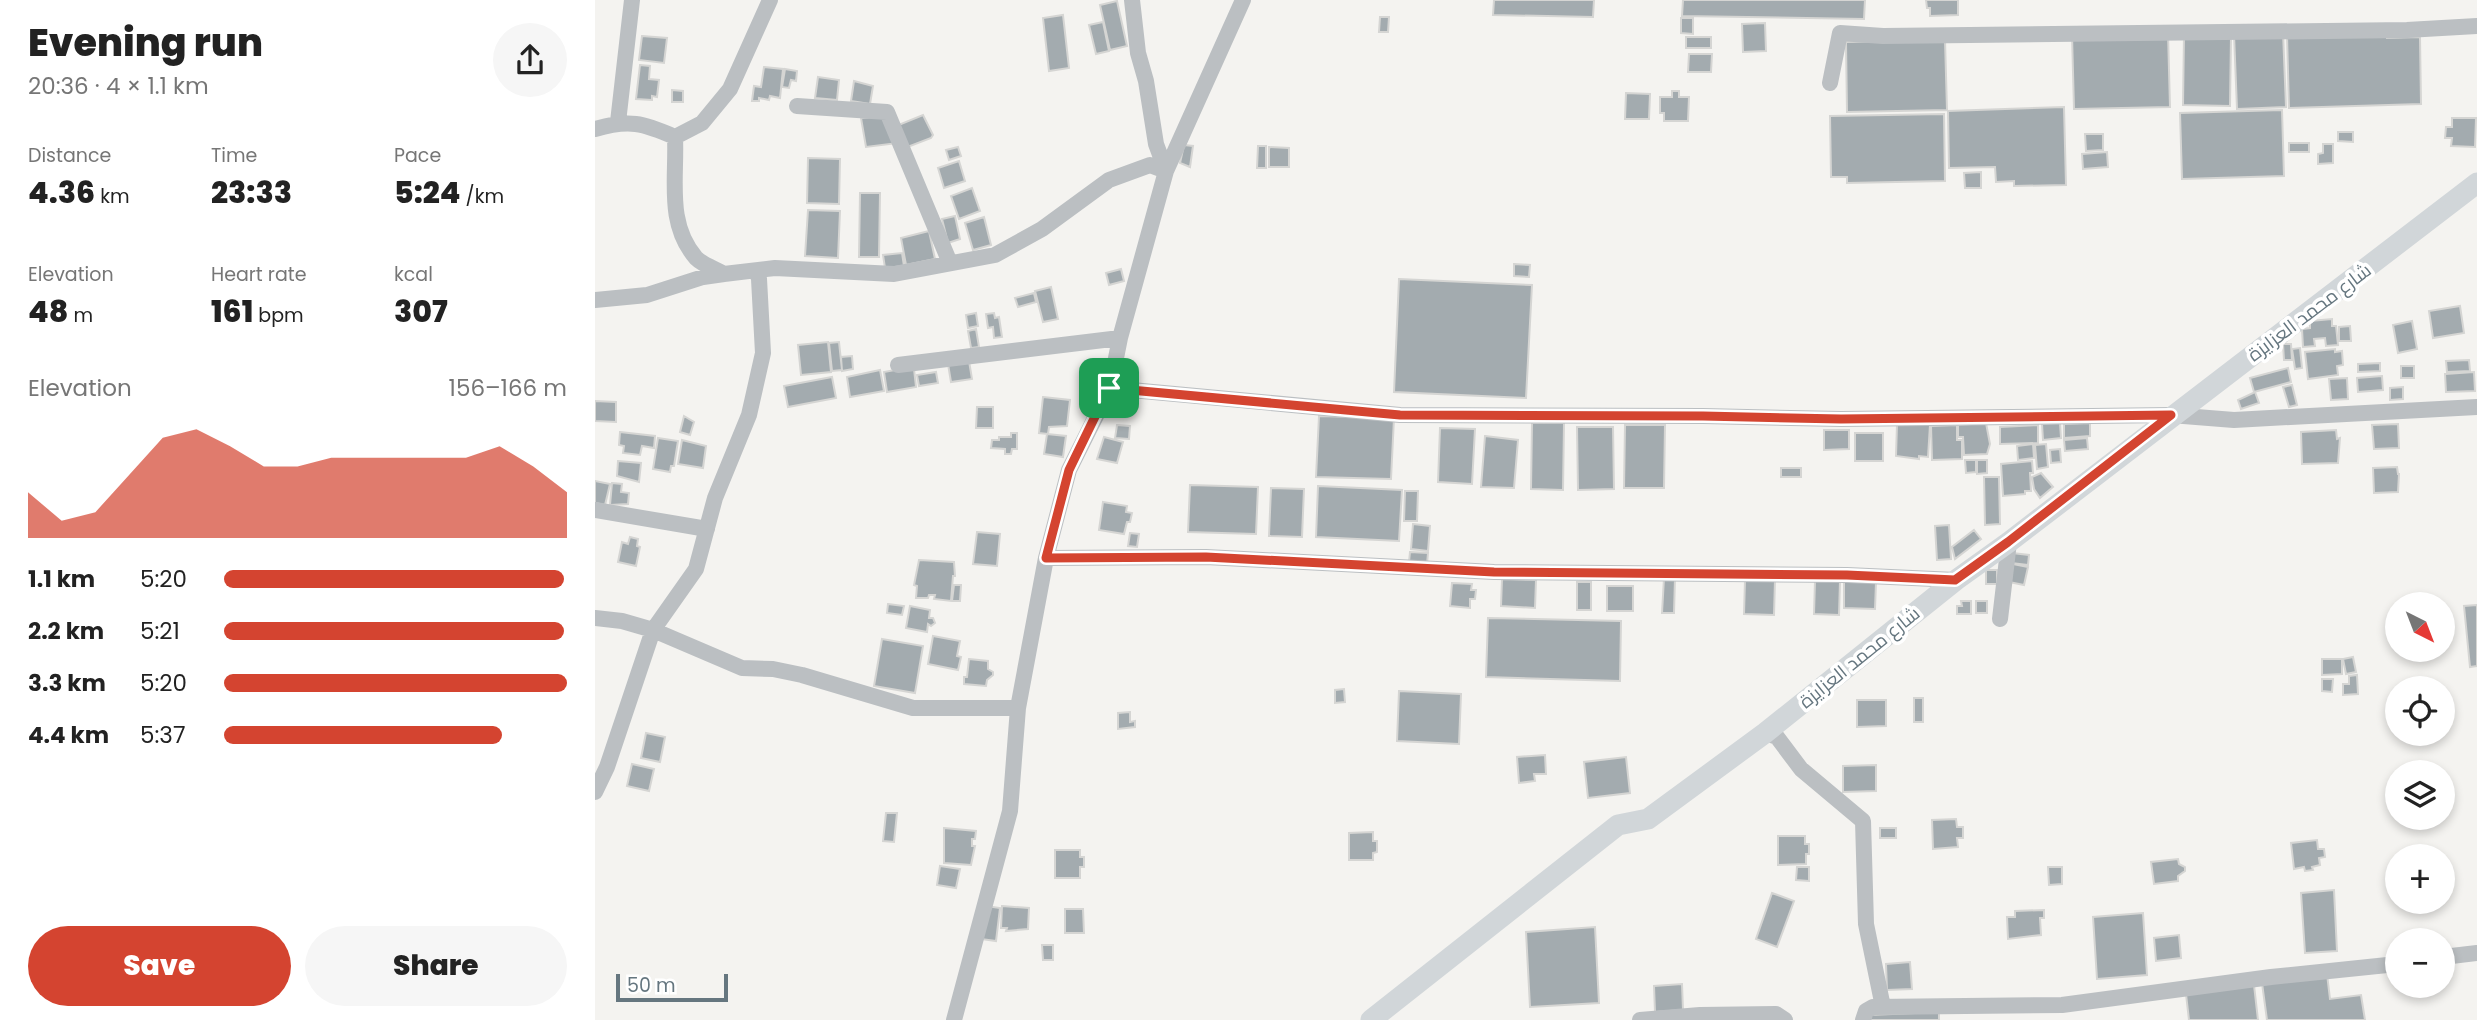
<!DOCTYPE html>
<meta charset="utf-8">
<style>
body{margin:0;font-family:Poppins,Cairo,sans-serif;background:#f6f6f6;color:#222;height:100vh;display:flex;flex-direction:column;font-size:26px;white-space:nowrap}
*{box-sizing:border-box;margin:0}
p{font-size:23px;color:#767676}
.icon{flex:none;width:38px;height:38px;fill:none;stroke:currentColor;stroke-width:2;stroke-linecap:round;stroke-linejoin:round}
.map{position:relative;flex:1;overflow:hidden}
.details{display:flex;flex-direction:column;background:#fff;width:595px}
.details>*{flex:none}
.needle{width:46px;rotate:138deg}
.controls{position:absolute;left:1790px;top:592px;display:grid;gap:14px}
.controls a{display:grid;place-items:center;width:70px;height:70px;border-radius:50%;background:#fff;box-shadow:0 4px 10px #0003;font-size:35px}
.scale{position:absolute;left:21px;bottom:18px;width:112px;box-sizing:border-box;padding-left:7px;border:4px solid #65767f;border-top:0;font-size:19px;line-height:24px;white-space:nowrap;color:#65767f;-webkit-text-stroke:5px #fff;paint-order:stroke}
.pin{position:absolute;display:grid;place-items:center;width:60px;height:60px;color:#fff;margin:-30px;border-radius:14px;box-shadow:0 4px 10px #0006}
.round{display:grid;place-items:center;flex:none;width:74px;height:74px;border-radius:37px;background:#f6f6f6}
.head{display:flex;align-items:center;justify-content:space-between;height:119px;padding:0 28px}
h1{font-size:38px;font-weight:800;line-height:52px}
.metrics{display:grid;grid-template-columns:repeat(3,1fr);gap:10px;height:119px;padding:7px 28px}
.metrics div{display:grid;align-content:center}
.metrics b{font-size:30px;font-weight:800}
.metrics small{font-size:19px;font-weight:400}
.metrics p{font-size:19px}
.chart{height:196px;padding:14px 28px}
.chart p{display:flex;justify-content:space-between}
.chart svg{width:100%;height:126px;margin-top:7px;fill:#d44430;opacity:.7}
.primary-button{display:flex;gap:14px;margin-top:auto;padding:14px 28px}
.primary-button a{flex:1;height:80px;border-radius:42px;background:#d44430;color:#fff;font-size:28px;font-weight:800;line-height:80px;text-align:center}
.primary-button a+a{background:#f6f6f6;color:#222}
ul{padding:0 28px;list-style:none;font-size:23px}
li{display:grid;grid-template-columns:112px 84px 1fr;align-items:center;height:52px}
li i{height:18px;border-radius:9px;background:#d44430}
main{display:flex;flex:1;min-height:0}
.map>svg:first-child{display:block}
.building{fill:#a3abaf;stroke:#d5d5d3;stroke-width:2}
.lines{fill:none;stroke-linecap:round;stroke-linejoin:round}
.minor{stroke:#bbbfc2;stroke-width:16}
.secondary{stroke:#d1d6d9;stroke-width:21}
.route-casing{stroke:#fff;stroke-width:14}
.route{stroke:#d44430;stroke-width:9}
.labels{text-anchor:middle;stroke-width:7;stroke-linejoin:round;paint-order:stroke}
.street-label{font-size:19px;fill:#65767f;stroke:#fff}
</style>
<main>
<section class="details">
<div class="head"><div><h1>Evening run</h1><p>20:36 · 4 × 1.1 km</p></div><a class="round"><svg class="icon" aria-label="share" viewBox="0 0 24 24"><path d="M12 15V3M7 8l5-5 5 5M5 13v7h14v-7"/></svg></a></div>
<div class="metrics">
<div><p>Distance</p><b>4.36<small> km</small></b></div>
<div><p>Time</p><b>23:33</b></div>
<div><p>Pace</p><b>5:24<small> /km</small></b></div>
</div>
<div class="metrics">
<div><p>Elevation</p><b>48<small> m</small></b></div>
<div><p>Heart rate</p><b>161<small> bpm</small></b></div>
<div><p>kcal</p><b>307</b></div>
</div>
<div class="chart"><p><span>Elevation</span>156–166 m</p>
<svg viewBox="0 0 160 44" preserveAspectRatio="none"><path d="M0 44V28L10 38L20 35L30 22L40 9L50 6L60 12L70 19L80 19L90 16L100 16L110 16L120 16L130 16L140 12L150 19L160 28V44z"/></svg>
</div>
<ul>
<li><b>1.1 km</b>5:20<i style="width:99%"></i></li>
<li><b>2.2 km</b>5:21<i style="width:99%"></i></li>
<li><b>3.3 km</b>5:20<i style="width:100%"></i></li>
<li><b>4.4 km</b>5:37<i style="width:81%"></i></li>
</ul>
<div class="primary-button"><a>Save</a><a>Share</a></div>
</section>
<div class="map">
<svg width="1882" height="1020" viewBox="0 0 1882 1020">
<rect width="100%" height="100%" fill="#f4f3f0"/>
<path class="building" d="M899,0H999L998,17L898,15Z
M1088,0H1270L1269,19L1087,16Z
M1331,0H1363V15L1335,16V8H1332Z
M522,1L532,46L515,50L505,5Z
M468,15L474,68L454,71L448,18Z
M785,17H794L793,32H784Z
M1086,18H1098V34L1086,33Z
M508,22L514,51L501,54L494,25Z
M1170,23L1171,51L1148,52L1147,24Z
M1688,32L1691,107L1642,109L1639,34Z
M1792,32V38L1825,37L1826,104L1694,108L1692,35Z
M1573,33L1575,107L1479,109L1477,35Z
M1589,35H1636L1635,106L1588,105Z
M47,36L72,38L69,63L44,60Z
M1091,37H1116V48H1091Z
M1350,40L1352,110L1252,112L1251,42Z
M1094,54H1117L1116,72H1093Z
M45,65L55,66L54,79L64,80L62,97L57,96V100L41,99Z
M169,67L188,69L185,98L175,96L174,100L164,98V101H157L159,86L166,87Z
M190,69L202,71L201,81L196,80L194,88L187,87Z
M223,77L244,80L242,100L220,98Z
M259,81L278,86L275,104L256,101Z
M77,90L88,91V102H77Z
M1077,91H1084V97H1094L1093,121H1069V113H1065V97H1077Z
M1031,93L1055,94L1054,119H1030Z
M1469,107L1471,185L1419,186V181L1401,182L1400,167L1354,168L1353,111Z
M1687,110L1689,176L1587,179L1585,113Z
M1349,114L1350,181L1252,183V177H1236L1235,116Z
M328,115L338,135L336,138L310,148L301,126Z
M292,116L303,143L271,147L266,118Z
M1857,118H1881L1880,147L1856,146L1857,138H1850L1851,127H1857Z
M1743,132H1758V142L1743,141Z
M1490,134H1508V150L1491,151Z
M1694,143H1714V152H1694Z
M1728,144H1738V163L1723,164V154L1728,153Z
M589,145L598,146L595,167L585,163Z
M663,146H671V168H662Z
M363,147L366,156L354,160L351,150Z
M674,147L694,148V167H674Z
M1512,152L1513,167L1488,169L1487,154Z
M213,158L245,159L244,204L212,203Z
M364,161L370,181L349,188L343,168Z
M1386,172V188H1370L1369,173Z
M377,188L385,211L364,219L356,196Z
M265,193H285L284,257H264Z
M213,210L245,211L243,258L210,256Z
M360,216L365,239L353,243L347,219Z
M389,217L396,245L378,250L370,223Z
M334,231L340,259L311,265L306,238Z
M307,253L309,266L290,268L288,255Z
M919,264L935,265L934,277L919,276Z
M526,269L529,281L514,285L511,273Z
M804,279L937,285L931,398L799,392Z
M456,287L463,319L448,322L440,291Z
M439,293L441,302L423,307L420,298Z
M1865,306L1869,333L1838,338L1834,311Z
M381,313L383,326L373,328L371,315Z
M399,313L400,318L404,317L407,337L399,338L398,327L393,328L391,314Z
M1737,319V326H1741L1743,345L1731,346L1730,338L1719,339L1720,346L1708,347L1707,329L1715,328V321Z
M1817,321L1822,349L1803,353L1798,325Z
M1755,326L1756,341H1744V327Z
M381,329L384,347L376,348L373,331Z
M233,342L236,372L206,375L203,345Z
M244,342L247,370L237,371L234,343Z
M1688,344H1696L1697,360H1689Z
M1705,348L1707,368L1700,369L1697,349Z
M1740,349V352L1747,351L1748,365L1742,366L1743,375L1713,379L1710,352Z
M257,356L258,369L247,371L246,357Z
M1874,360L1875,371L1852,372L1851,361Z
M374,361L377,379L356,382L353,364Z
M1785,363V371L1763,372V364Z
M1806,366H1819V378H1806Z
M1693,368L1696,382L1659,392L1655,378Z
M305,369H319L321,387L292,392L289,372Z
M285,370L289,391L255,397L252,377Z
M341,372L343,383L324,386L322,375Z
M1879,372L1880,391L1851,392L1850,374Z
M1787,376L1788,390L1763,392L1762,378Z
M237,377L241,398L193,407L189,386Z
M1752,378L1753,399L1736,400L1734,379Z
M1697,385L1702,405L1694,407L1688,387Z
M1808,387V399L1795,400V388Z
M1660,392L1664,403L1646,409L1643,400Z
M448,397L475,400L472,426L454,427L453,434L444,433Z
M0,401L21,402V422L0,421Z
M382,407H398V428H381Z
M89,416L99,422L95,435L85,432Z
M724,416L799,418L796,479L721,477Z
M937,423H969L968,490L936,489Z
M1391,423L1395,444L1392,454L1369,455L1368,437H1363V425Z
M1465,423L1466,438L1448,440L1447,424Z
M1495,423V436L1469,438V424Z
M1302,424L1335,425L1333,457L1324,456V459L1301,456Z
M1803,424L1804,448L1779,449L1777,425Z
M522,425L535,426L534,439L520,438Z
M1030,425H1070L1069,488H1029Z
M1362,425V440H1367V459L1337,460L1336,426Z
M1443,425V443L1405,444V427Z
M982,427H1018L1019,489L983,490Z
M845,428L880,429L877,484L843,482Z
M1229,430H1254V449L1229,450Z
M1741,430L1742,439L1745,438L1743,463L1707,464L1706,432Z
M25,432L60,436L59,448L47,446L45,455L28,453L29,446L24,445Z
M416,433H422V449H417L416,454H410V449L396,448L397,440H404V437H416Z
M1260,433H1288V461H1260Z
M452,434L471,436L468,457L449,454Z
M890,436L923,440L919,488L886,487Z
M509,437L528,442L522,463L502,459Z
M63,438L83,441L79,466H76L75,472L58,469Z
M1492,438L1493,449L1470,451L1469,440Z
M87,440L111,446L108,468L83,464Z
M1438,444L1439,458L1423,460L1422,446Z
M1451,444L1453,467L1442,469L1440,445Z
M1465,449L1466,462L1456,463L1455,450Z
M1370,460H1381V472L1371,473Z
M1382,460H1392V473L1382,474Z
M23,461L46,463L44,482L22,476Z
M1437,461L1438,473H1435L1436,491H1430V494L1408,496L1406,464Z
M1802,467L1803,474H1804L1803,492L1779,493L1778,468Z
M1186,468H1206V477H1186Z
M1446,473L1458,487L1445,498L1439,489L1437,477Z
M1389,477H1404L1405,524L1390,525Z
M0,481L15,484L10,505L0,503Z
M17,483L27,484L26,492L34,493L33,504L15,505Z
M595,485L663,487L661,534L593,532Z
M723,486L807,490L804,541L721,537Z
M676,488L709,489L707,537L674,536Z
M810,491H823L822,521H809Z
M508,502L532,506L531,512L537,513L535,522H532L529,534L504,530Z
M818,524L835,526L833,551L816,549Z
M1354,525L1356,559L1342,560L1340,526Z
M1379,530L1386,539L1360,559L1357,547Z
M382,532L405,534L402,566L378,564Z
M535,533L544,534L542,547L533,546Z
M35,537L43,539L42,546L45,547L41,566L23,562L27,542L33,544Z
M815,552L833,553L832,564L814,562Z
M1417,553L1434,555L1433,565L1416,563Z
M324,560L359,562L360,576H358L356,601L339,599L340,595H334L333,598H321L322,586L319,585Z
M1418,564L1433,567L1429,585L1414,582Z
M1391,570H1402V584H1391Z
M1069,578H1080L1079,613H1067Z
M907,579L941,580L940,608L906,606Z
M1150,580H1180L1179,615L1149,614Z
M1220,581H1245L1244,615L1219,614Z
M1249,581L1281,582L1280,609L1249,608Z
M982,582H996V610H982Z
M857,583L877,584L876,590H881L880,599H875V608L855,606Z
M359,585H366L365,601H357Z
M1012,586H1038V611H1012Z
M1366,601H1376V614H1362V606H1367Z
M1381,601H1392V613H1381Z
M293,604L309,606L307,615L292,613Z
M1882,605V666L1875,667L1869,606Z
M315,606L335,610L334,618H338L340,623L336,626L333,624L332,632L311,628Z
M893,618L1026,621L1025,681L891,677Z
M338,636L365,641L362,656L366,657L363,670L333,664Z
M287,639L328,646L320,693L279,686Z
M1758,657L1761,672L1751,674L1748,659Z
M374,659L393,661V669L398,672V675L392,680L391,686L369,684V677H372Z
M1727,659H1747V674L1727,675Z
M1762,675L1763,694L1748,695V684H1754V676Z
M1727,679H1738L1737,692L1727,691Z
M749,689L750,702L740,703V690Z
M804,691L866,694L864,744L802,741Z
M1319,698H1328V722H1319Z
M1262,700H1291V726L1262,727Z
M535,712V722L540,721V727L523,729V713Z
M51,733L70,737L65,762L46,758Z
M950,755L951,774H939L940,781L924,783L922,757Z
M1031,757L1035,793L993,798L989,762Z
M37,764L59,769L54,791L32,786Z
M1281,765V791L1248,792V766Z
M291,813H302L299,842L288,841Z
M1361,819L1362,827H1368V838H1362L1363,847L1338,849L1337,820Z
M349,828L381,831L380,839H377V846H380L376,865L349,863Z
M1285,828H1301V838H1285Z
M778,832V841H782V852L778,853V860H754V833Z
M1183,836H1210V844H1214V854H1211V864L1183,865Z
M1722,840L1723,849H1729L1730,857L1724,858L1725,865L1717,867L1718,870L1710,871L1709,867L1699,869L1696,843Z
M460,850H485V857H489V867H485V878H460Z
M1583,859L1584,864L1590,867V871L1583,876V881L1559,884L1556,862Z
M345,866L365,869L361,888L342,885Z
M1202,867H1214V881L1201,880Z
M1453,867H1467V884L1454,885Z
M1739,890L1742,951L1710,953L1706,893Z
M1177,893L1199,901L1182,947L1161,939Z
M391,906L405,908L401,941L386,939Z
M407,906L434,908L433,929L411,931L412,928H406Z
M470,909H488L489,933H470Z
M1449,910V918H1445L1446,935L1413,939L1412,917H1420V911Z
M1548,913L1552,975L1502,979L1498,917Z
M1000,927L1004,1003L935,1007L931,932Z
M1584,935L1586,958L1561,961L1559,938Z
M447,945H458V960H448Z
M1315,962L1317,989L1292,990L1291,964Z
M1732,974L1735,999L1766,995L1770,1020H1672L1667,983Z
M1087,984L1088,1010L1060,1012L1059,986Z
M1659,985L1663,1020H1594L1591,994Z
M1344,1012V1020H1274V1015Z"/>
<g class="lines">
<path class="minor" d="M537,0L543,53L551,81L561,144L571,171
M1235,83L1245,33L1288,36L1812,30L1882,26
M202,106L292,112L355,263
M23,122L37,0
M0,129C34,119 48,123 80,137C82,179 71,223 101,258C108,265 121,269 129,274
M80,137L107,123L135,89L175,0
M0,300L52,295L108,277L129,274L180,268L299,274L400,255L447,229L514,180L555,165L571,171
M303,365L525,338
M515,388L805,415L1108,416L1246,419L1576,415L1639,420L1882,407
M0,510L112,529
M451,558L611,557L899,572L1252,575L1361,580
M0,618L27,621L58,630L147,668L178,669L207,675L318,708H423
M1405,619L1414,542
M1170,733L1182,737L1206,769L1268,821L1271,924L1288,1007
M0,792L12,767L58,630L101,569L120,498L154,415L168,353L164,279L162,272
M1848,957L1882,953
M359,1020L415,811L423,708L451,558L474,470L515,388L525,338L571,171L648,0
M1045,1020L1105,1015L1181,1014L1190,1020
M1268,1020L1271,1011L1278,1007L1467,1005L1676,977L1802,964"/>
<path class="secondary" d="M776,1020L1023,825L1053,819L1170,733L1361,580L1414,542L1882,183"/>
</g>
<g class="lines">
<defs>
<path id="route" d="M514,388L805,415L1108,416L1246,419L1576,415L1413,542L1360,580L1252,575L899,572L611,557L451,558L474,470Z"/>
</defs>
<use href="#route" class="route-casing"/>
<use href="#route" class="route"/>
</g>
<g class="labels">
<g class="street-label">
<text transform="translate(1714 312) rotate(-37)" y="7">شارع محمد العزايزة</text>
<text transform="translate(1264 657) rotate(-39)" y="7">شارع محمد العزايزة</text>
</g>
</g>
</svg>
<div class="controls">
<a><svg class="needle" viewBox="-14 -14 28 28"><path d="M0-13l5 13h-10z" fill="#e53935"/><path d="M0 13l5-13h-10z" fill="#767676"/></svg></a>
<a><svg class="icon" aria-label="locate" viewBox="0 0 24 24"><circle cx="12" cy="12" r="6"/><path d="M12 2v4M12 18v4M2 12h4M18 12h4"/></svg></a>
<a><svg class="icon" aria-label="layers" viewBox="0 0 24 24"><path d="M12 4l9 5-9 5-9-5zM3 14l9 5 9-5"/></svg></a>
<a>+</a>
<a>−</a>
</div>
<div class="scale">50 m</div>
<div class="pin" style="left:514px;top:388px;background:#1e9e55"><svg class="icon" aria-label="arrive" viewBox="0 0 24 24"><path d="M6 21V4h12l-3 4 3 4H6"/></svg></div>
</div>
</main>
